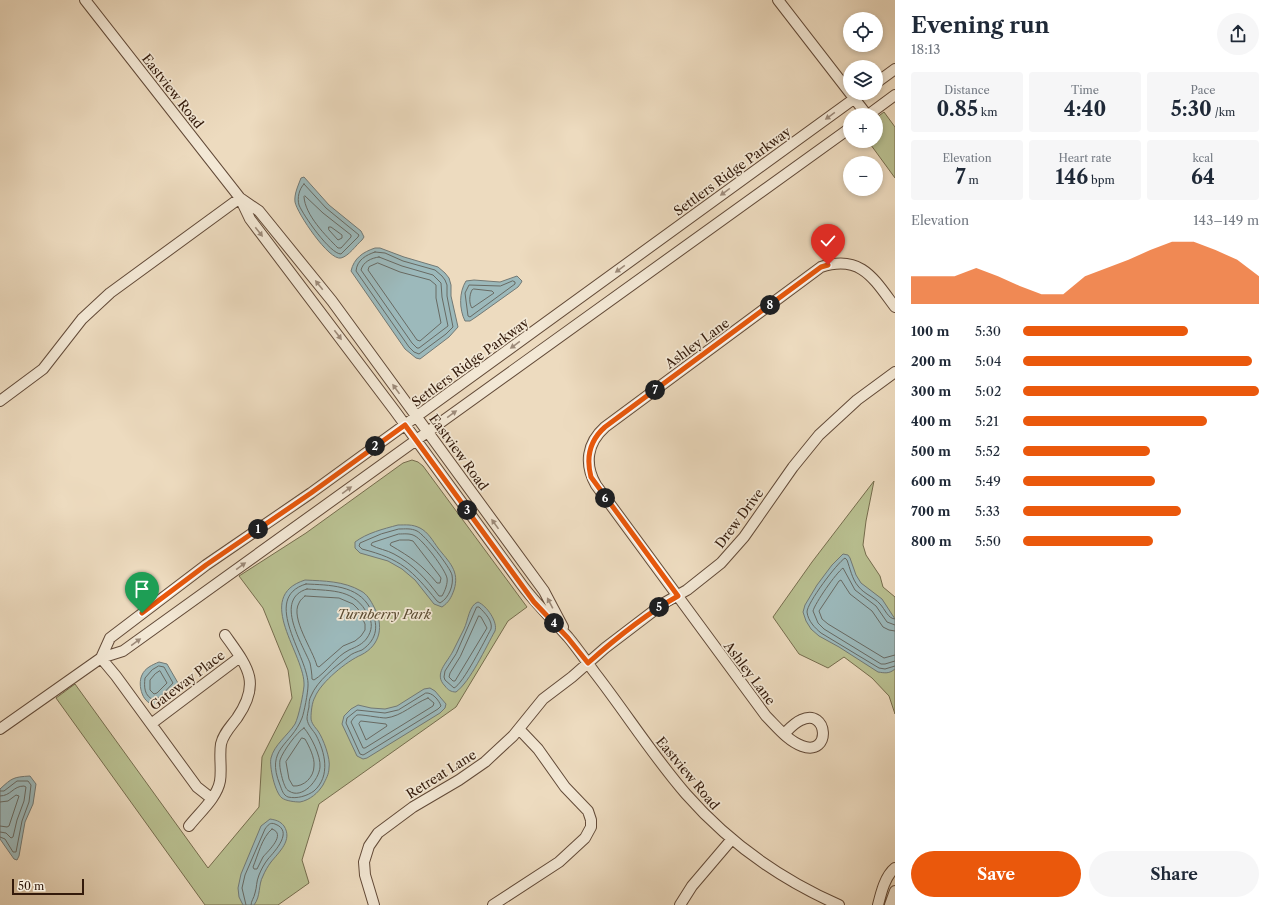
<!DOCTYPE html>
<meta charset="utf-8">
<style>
body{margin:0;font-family:"Libre Caslon Text",serif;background:#f6f6f7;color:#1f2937;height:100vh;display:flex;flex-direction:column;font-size:15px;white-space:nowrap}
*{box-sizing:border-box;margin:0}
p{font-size:13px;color:#747a83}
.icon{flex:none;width:22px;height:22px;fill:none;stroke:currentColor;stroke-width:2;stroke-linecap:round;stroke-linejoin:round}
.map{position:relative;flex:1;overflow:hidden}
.side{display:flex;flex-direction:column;background:#fff;width:380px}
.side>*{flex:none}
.buttons{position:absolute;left:843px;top:12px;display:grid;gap:8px}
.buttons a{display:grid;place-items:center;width:40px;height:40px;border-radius:50%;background:#fff;box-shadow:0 2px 6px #0003;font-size:20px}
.scale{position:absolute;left:12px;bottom:10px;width:72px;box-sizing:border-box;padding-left:4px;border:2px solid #331a0b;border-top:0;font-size:11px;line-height:14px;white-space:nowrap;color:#331a0b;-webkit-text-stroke:3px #f3e8d5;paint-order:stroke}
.pin{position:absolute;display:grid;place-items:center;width:34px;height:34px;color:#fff;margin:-41px -17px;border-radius:50% 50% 50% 0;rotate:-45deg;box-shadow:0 0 4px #0007}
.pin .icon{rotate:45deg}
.km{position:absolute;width:20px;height:20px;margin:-10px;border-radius:50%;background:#222;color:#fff;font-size:11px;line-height:20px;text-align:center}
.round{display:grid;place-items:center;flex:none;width:42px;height:42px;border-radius:21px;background:#f6f6f7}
.headline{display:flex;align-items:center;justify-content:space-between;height:68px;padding:0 16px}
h1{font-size:22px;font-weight:700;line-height:30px}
.stats{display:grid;grid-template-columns:repeat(3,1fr);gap:6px;height:68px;padding:4px 16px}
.stats div{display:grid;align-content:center;border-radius:4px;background:#f6f6f7;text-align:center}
.stats b{font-size:20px;font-weight:700}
.stats small{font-size:11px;font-weight:400}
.stats p{font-size:11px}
.chart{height:112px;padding:8px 16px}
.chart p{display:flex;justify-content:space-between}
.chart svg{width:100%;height:72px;margin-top:4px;fill:#ea580c;opacity:.7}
.cta{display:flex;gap:8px;margin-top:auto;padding:8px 16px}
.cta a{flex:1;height:46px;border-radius:24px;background:#ea580c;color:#fff;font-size:16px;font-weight:700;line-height:46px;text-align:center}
.cta a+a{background:#f6f6f7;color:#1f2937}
ul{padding:0 16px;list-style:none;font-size:13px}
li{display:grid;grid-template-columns:64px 48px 1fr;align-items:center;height:30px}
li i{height:10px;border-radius:5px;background:#ea580c}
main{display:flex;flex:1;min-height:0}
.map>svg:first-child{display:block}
.green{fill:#b9c091;stroke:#766d4e}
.water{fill:#9cb9bb;stroke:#727975}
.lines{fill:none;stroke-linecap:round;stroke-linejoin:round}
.shore{stroke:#686a63;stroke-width:1}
.minor-casing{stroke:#624a38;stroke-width:12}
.minor{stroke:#f3e8d5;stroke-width:10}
.oneway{fill:#9d8b7a}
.route-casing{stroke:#fff;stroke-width:8}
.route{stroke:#ea580c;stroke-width:5}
.labels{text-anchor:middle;stroke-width:3.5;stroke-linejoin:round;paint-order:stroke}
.street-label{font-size:13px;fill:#331a0b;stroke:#f3e8d5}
.park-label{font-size:13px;font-style:italic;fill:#5b4c33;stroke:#f3e8d5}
</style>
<main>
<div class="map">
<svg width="895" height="905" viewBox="0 0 895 905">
<rect width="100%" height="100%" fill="#eddbbf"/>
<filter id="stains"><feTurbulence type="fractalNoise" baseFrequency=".005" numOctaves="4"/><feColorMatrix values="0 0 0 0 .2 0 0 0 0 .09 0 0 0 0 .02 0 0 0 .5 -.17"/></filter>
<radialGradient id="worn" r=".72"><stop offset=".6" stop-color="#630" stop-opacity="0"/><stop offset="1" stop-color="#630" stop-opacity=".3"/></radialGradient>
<path class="green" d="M884,112L895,127V178L868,141H876V118Z
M412,460L418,462L423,466L527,607L508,621L456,707L319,804L302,860L309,883L278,905H205L56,698L75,684L208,868L259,807L262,757L292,698L288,670L263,608L239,576L306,533L403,463Z
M874,481L866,521L863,545L866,555L880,576L883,587L895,597V714L889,696L872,678L844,657L828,668L799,654L773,617L812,562Z"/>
<path class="water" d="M304,177L329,205L361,231L364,237L362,240C356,245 349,256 341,258C329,261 297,213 295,202C294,194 298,186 301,178Z
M375,248H380L404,257L438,267L445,273L449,278L451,285V296L458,327L449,337L420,359L416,358L405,349L351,271C354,258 363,252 375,248Z
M517,276L522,281L521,283L518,287L476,317L470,321H465C459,309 459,292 466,281L474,280L500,282Z
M398,525C406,525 412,524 420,528C428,532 433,541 438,548C449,562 460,571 454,590C451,598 449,602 442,607L434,604L415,580L402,569L388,561L360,553L355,548V542C367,533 383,529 398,525Z
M843,554L848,555L850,558L856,575L861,583L882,599L895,619V669C889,674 885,673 878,672L839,647L819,636L811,629L806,621L803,612L805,605L817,585L832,565Z
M305,580C324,581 344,581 361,591C367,594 371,601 374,607C384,625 381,645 361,655C347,661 321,682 315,697C312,702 311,712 311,718C311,723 315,727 318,731C323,738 331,759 329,768C329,774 326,779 323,785C318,793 310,800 300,802C295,802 286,801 282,798C275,793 269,766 271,758C274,745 288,735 295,724C299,716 303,695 304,686C306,655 252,597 305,580Z
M478,602C487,606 498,622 495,631C486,647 470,682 456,692C451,692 448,690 445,686C433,674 447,663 453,651C457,644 460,636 464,629C468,621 469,605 478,602Z
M159,662L167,664L178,683V685C172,690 164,702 156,704C143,706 137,685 142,675C145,668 152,665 159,662Z
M430,688L435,691L446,704L445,708L440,713L367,758L363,759L357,756L342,724L344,716L351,709L358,705L371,708L385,709L397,706L424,689Z
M30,776L36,784L33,804L25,822L19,856L17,860L14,859L0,839V789C12,778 13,777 30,776Z
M270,819C276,820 280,821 284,826C293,840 279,852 271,862C268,866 265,871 263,876C258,885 261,896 254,905H243L239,897L238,888L241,874L261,826Z"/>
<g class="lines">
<path class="shore" d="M304,184L326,208L359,235L358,237L341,254C330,254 303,215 299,205C297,198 299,189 304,184Z
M305,196L323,213L351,235V237L341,248H338C326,236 305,215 304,197Z
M329,227H331L342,235V238L338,240L329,230Z
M375,252L385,253L403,261L435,270L442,276L445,280L447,285V296L453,327L446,334L419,354L414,352L409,347L356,271C357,260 366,255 375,252Z
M379,257L402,266L433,275L441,283L442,297L448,326L419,348H417L412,343L361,270C363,262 371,258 379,257Z
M378,263L400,272L430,280L436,285V298L441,323L420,341L417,340L368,270L369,267Z
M513,281L515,282V284L474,314L470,317L468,316L465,293L469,285L500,286Z
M474,289L492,291L494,293L472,308C469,304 469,295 472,290Z
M399,529C405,529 411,528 417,531C425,535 450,567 452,575C454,585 449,598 440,603L437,601C412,570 401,559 362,549L359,546L360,543L381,534Z
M399,534C404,534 410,533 415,536C423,540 445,569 447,578C448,583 445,591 442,596H439C426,579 413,564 394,554C387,550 378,549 371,545L372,543Z
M400,540H409L413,541L439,575L441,578L440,583H437C421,564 412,558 390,545L391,543Z
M306,584C329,585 358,585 370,608C379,624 378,639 362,650C357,652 352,653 348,657C336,666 317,681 311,696C309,699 309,704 309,707C308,711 307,716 307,719C308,726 313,730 316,735C325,752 331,776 314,791C307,796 297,799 288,797C283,795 282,790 280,785C265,748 291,746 302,718C304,713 308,692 308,686C310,658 259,598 306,584Z
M307,589C333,591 355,589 368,615C373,622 372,631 367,638C363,644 356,647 349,650C335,657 327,672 314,680L312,679C312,674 311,668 310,663C303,645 273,599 307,589Z
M305,596L339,598L353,604L358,609L365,624V630L361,636L355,641L343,646L319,667L317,666C313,650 290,618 299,603C300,600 303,598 305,596Z
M477,607H479C485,613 493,621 491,629C485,640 463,684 454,688L445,680L444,677L445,671L456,654Z
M479,616L481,617L487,628L455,681H453L449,677L450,673L460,657Z
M895,619C888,619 885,609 880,604C874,597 864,594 858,586C852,579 850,568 847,560L845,558C837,563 807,603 807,612C808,621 815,628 821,633L879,668L885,669L895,666
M895,625L887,622L876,606L855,590L843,568C836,573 815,603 813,611L818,623L824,629L881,664H885L895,661
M895,631L889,630L883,627L872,611L850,594L841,580L839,581L819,611L822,619L828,624L884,658L895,655
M159,666L164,667L173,683L161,696L154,700C144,696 144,687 145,678L152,670Z
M160,671L167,683L157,693L154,694L150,690V680L155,674Z
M426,693C432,692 439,700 441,706L438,709L365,754L363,755L360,754L346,723L347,718L357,710L385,713L398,710Z
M428,698L434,703L433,706L365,748H363L351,722C352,720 355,716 357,715C360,714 380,718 386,718C402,716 413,704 428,698Z
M361,721L386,724L387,726L366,740L359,724Z
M304,728C311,736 321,756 320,767C319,780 302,800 289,791C286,790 284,784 283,781C281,774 279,766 280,760C283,751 297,732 304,728Z
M302,738L305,739C309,746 315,758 314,766C314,777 304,787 293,786L289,779L286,762Z
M0,791H4L17,781H28L31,785L29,802L22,821L16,852H13L5,839L0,837
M0,796C11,796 13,786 24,786L26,787L24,801L17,820L13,837L11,838L6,833L0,832
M0,802L8,801L16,795L19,796L9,826L7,827L0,826
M272,829C287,834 268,851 263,857C261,861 259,865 257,869H254L253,867C258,855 262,837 272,829Z
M246,905L242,888L245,875L265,829C268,825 270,822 275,824C294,831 275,851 268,859C264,864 261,870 259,875C256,882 257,887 255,893C254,898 251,901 251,905"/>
<defs>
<path id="minor" d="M85,0L240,198L250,219L395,411L522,585C536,604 553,620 568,637C578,649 586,661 595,673C626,713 653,756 686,794C728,842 780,879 839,905
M778,0L867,115
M876,83L895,69
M868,115L895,95
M240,198L259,211L332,301L544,591L563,627
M0,401L43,369L82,319L110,293L240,198
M101,658L110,638L206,565L311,493L862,93
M101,658L116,676L197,787L211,798
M151,724L240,657
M0,729L101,658L123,651L850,128
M784,734C789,729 794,723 801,720C828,707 832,757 802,746C788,741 777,727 766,716L596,485C584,464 587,443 605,427L821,267C861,254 874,279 895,307
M189,826C199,813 217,798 220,781C222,769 219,756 221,744C223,734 231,726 237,718C262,682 247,666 225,635
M374,905L365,875L364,862L369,846L378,833L413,807L459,780L485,762L513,736L543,699L572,677L605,648L664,603L687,590L721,563L744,537L793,467L819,435L857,400L895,372
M493,905L559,862L585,838L591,827V820L588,811L565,787L538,749L519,729
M680,905L692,886L732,839
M878,905C881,893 885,876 895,868
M890,905L895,891"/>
</defs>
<use href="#minor" class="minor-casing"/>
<use href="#minor" class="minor"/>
</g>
<defs><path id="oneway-solid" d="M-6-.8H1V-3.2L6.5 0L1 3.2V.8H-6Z"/></defs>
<g class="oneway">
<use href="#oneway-solid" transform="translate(830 116) rotate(144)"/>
<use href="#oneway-solid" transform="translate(725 192) rotate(144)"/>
<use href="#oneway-solid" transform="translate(259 232) rotate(52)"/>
<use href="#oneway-solid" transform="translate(620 269) rotate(144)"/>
<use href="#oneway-solid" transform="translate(319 285) rotate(-129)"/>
<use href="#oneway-solid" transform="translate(338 335) rotate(53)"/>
<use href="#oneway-solid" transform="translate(515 345) rotate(144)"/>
<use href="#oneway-solid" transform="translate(396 389) rotate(-126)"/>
<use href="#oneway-solid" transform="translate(452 414) rotate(-36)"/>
<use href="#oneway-solid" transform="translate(347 490) rotate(-36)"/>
<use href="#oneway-solid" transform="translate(495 524) rotate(-126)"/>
<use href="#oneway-solid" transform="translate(241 566) rotate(-36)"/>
<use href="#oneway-solid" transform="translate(550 603) rotate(-118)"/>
<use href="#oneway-solid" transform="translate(136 642) rotate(-36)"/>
</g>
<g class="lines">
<defs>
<path id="route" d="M142,613L206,565L311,493L405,425L534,602L568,638L588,663C615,639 646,614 678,596L591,477C586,458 589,441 605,427L821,267L828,265"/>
</defs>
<use href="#route" class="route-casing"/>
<use href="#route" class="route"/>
</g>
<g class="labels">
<g class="street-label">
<text transform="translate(173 91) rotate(52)" y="5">Eastview Road</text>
<text transform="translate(732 171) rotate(-36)" y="5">Settlers Ridge Parkway</text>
<text transform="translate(697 343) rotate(-36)" y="5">Ashley Lane</text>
<text transform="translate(470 362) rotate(-36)" y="5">Settlers Ridge Parkway</text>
<text transform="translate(459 452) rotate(54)" y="5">Eastview Road</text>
<text transform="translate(739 518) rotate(-53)" y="5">Drew Drive</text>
<text transform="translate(750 673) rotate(53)" y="5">Ashley Lane</text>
<text transform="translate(187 680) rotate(-37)" y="5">Gateway Place</text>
<text transform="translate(688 773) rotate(50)" y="5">Eastview Road</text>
<text transform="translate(441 774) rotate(-32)" y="5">Retreat Lane</text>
</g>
<g class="park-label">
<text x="384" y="619">Turnberry Park</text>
</g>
</g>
<rect width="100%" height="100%" filter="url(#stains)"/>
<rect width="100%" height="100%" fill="url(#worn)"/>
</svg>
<div class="buttons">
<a><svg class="icon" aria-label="locate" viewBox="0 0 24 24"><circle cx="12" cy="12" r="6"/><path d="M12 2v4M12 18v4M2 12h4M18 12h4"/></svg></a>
<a><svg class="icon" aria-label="layers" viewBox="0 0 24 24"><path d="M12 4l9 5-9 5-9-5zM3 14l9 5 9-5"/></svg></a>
<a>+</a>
<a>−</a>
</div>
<div class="scale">50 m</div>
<div class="pin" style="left:142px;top:613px;background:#1e9e55"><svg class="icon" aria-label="arrive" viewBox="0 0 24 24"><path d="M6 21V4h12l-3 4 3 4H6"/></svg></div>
<div class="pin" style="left:828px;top:265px;background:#d93025"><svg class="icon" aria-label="check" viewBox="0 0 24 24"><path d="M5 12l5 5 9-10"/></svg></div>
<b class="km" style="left:258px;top:529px">1</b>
<b class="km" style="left:375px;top:446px">2</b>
<b class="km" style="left:467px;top:510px">3</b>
<b class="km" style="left:554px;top:623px">4</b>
<b class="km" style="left:659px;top:607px">5</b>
<b class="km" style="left:605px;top:498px">6</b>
<b class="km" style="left:655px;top:390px">7</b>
<b class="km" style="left:770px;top:305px">8</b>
</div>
<section class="side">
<div class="headline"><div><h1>Evening run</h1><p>18:13</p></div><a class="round"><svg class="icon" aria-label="share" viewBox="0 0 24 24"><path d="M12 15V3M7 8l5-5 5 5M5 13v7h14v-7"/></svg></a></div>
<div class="stats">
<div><p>Distance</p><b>0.85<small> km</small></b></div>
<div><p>Time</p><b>4:40</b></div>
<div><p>Pace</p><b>5:30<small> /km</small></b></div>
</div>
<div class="stats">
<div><p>Elevation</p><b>7<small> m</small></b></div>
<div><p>Heart rate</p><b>146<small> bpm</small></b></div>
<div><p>kcal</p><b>64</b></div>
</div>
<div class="chart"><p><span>Elevation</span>143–149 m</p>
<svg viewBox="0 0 160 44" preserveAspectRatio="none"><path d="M0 44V27L10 27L20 27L30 22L40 27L50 33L60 38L70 38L80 27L90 22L100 17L110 11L120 6L130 6L140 11L150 17L160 27V44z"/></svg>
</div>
<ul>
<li><b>100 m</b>5:30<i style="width:70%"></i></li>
<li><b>200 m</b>5:04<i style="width:97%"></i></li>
<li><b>300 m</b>5:02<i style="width:100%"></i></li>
<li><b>400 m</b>5:21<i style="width:78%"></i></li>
<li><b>500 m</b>5:52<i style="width:54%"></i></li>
<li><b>600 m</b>5:49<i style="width:56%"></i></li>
<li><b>700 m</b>5:33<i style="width:67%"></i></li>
<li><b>800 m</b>5:50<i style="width:55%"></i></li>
</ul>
<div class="cta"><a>Save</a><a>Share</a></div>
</section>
</main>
